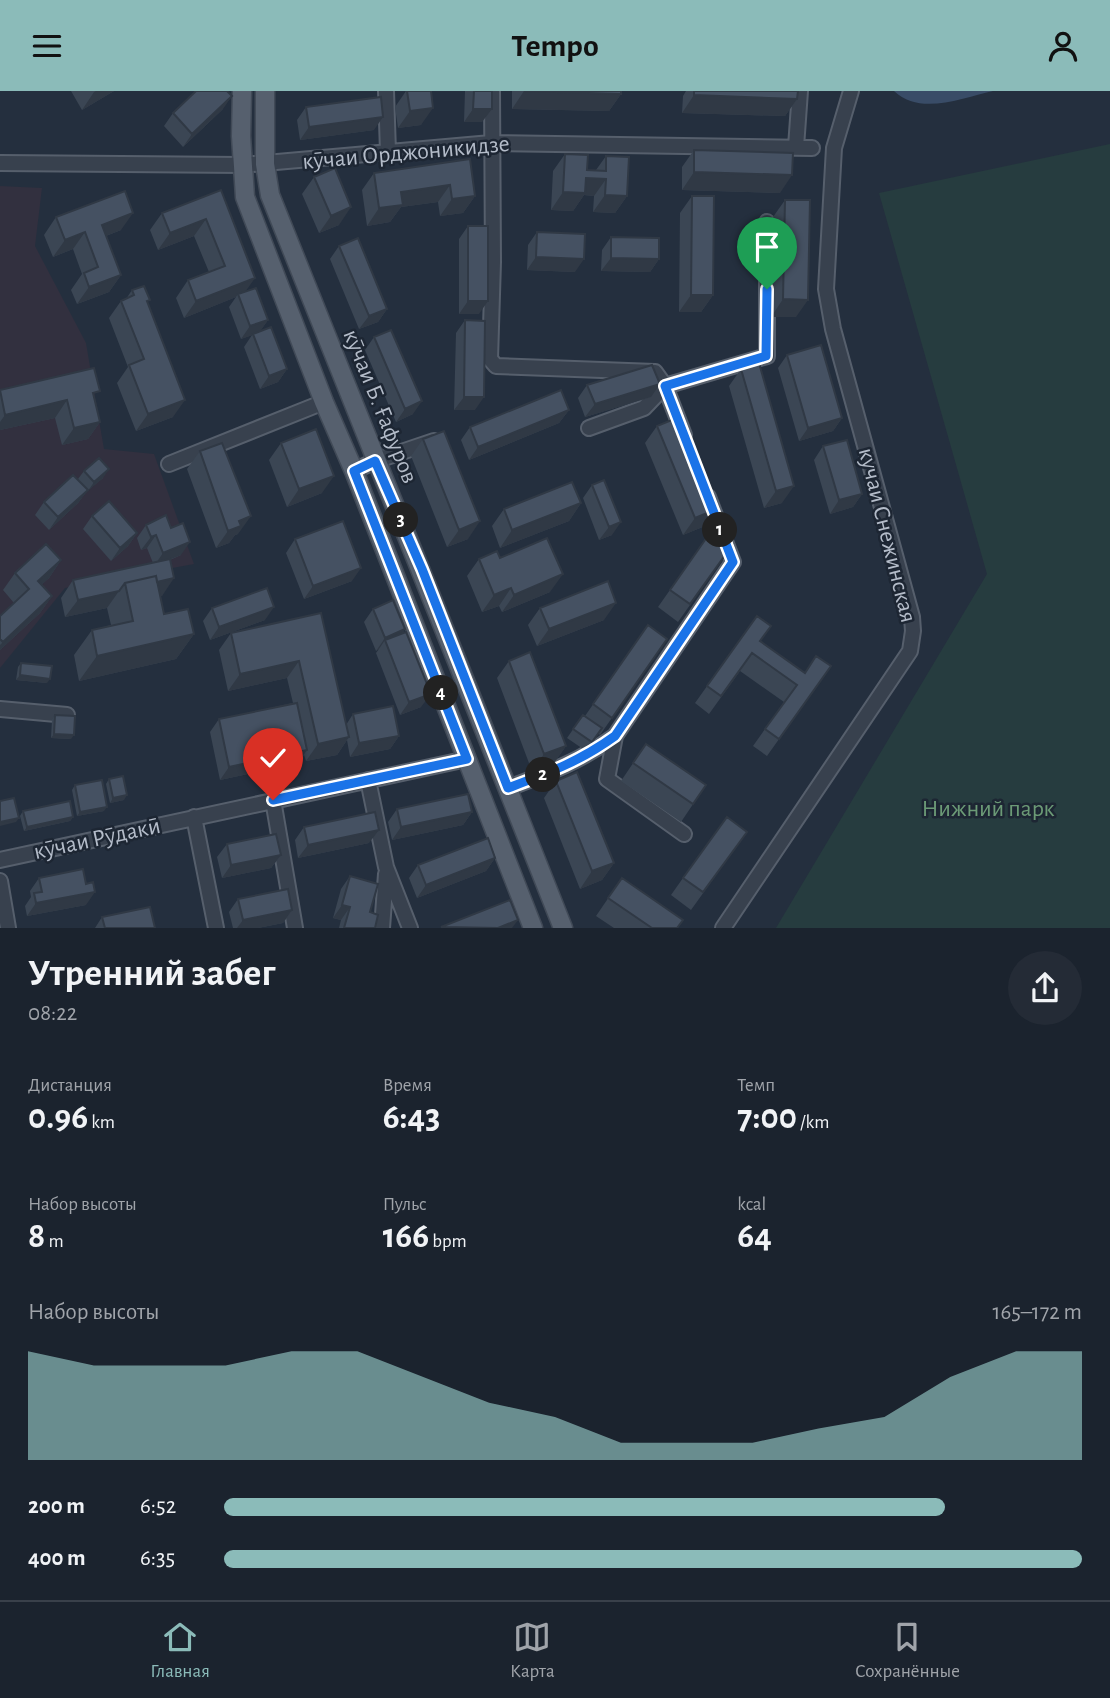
<!DOCTYPE html>
<html lang="ru">
<meta charset="utf-8">
<style>
body{margin:0;font-family:"Alegreya Sans",sans-serif;background:#242b36;color:#f1f3f6;height:100vh;display:flex;flex-direction:column;font-size:26px;white-space:nowrap}
*{box-sizing:border-box;margin:0}
p{font-size:23px;color:#a0a4aa}
.icon{flex:none;width:38px;height:38px;fill:none;stroke:currentColor;stroke-width:2;stroke-linecap:round;stroke-linejoin:round}
.map{position:relative;height:837px;overflow:hidden}
.drawer{display:flex;flex-direction:column;background:#1b232e;flex:1}
.drawer>*{flex:none}
.pin{position:absolute;display:grid;place-items:center;width:60px;height:60px;color:#fff;margin:-72px -30px;border-radius:50% 50% 50% 0;rotate:-45deg;box-shadow:0 0 7px #0007}
.pin .icon{rotate:45deg}
.km{position:absolute;width:35px;height:35px;margin:-18px;border-radius:50%;background:#222;color:#fff;font-size:19px;line-height:35px;text-align:center}
.round{display:grid;place-items:center;flex:none;width:74px;height:74px;border-radius:37px;background:#242b36}
.head{display:flex;align-items:center;justify-content:space-between;height:119px;padding:0 28px}
h1{font-size:38px;font-weight:700;line-height:52px}
.metrics{display:grid;grid-template-columns:repeat(3,1fr);gap:10px;height:119px;padding:7px 28px}
.metrics div{display:grid;align-content:center}
.metrics b{font-size:35px;font-weight:700}
.metrics small{font-size:19px;font-weight:400}
.metrics p{font-size:19px}
.chart{height:196px;padding:14px 28px}
.chart p{display:flex;justify-content:space-between}
.chart svg{width:100%;height:126px;margin-top:7px;fill:#8bbbb9;opacity:.7}
ul{padding:0 28px;list-style:none;font-size:23px}
li{display:grid;grid-template-columns:112px 84px 1fr;align-items:center;height:52px}
li i{height:18px;border-radius:9px;background:#8bbbb9}
header{display:flex;justify-content:space-between;align-items:center;height:91px;padding:0 28px;background:#8bbbb9;color:#111;font-size:32px;font-weight:700}
.dock{display:flex;justify-content:space-around;align-items:center;height:98px;border-top:2px solid #39404a;background:#1b232e;font-size:19px;color:#a0a4aa}
.dock a{display:grid;justify-items:center;gap:4px}
.dock .current{color:#8bbbb9}
.map>svg:first-child{display:block}
.medical{fill:#32303f}
.green{fill:#263c3f}
.water{fill:#394c67}
.lines{fill:none;stroke-linecap:round;stroke-linejoin:round}
.minor-casing{stroke:#565f6c;stroke-width:18}
.major-casing{stroke:#414a57;stroke-width:21}
.minor{stroke:#38414e;stroke-width:14}
.major{stroke:#56606e;stroke-width:18}
.wall{fill:#3b4654}
.shaded-wall{fill:#303945}
.building{fill:#455162;stroke:#303945;stroke-width:2}
.route-casing{stroke:#fff;stroke-width:14}
.route{stroke:#1a73e8;stroke-width:9}
.labels{text-anchor:middle;stroke-width:5;stroke-linejoin:round;paint-order:stroke}
.street-label{font-size:24px;fill:#b4bcc9;stroke:#1d2633}
.park-label{font-size:24px;fill:#6b9a76;stroke:#1d2633}
</style>
<header><svg class="icon" aria-label="menu" viewBox="0 0 24 24"><path d="M4 6h16M4 12h16M4 18h16"/></svg>Tempo<svg class="icon" aria-label="person" viewBox="0 0 24 24"><circle cx="12" cy="8" r="4"/><path d="M4 21q1-7 8-7t8 7"/></svg></header>
<div class="map">
<svg width="1110" height="837" viewBox="0 0 1110 837">
<rect width="100%" height="100%" fill="#242f3e"/>
<path class="medical" d="M0,95L42,97L35,155L86,252L104,358L154,363L194,473L65,497L0,577Z"/>
<path class="green" d="M1110,53V837H776L987,483L879,102Z"/>
<path class="water" d="M894,0H993C962,7 920,25 894,0Z"/>
<g class="lines">
<defs>
<path id="minor" d="M386,0L388,61
M492,0L493,171L490,268L496,275L655,281L665,295L684,344
M796,56L800,0
M0,72L242,74L491,52L812,57
M589,337L644,317L665,295L767,265V131
M169,373L324,311
M354,380L375,370L434,350
M0,618L67,624
M615,645L733,471L708,406
M368,689L386,776L410,837
M508,697C548,682 579,671 615,645L607,688L684,743
M273,709L295,837
M194,726L216,837
M0,769L467,668
M0,790L8,837
M382,837L386,783
M723,837L910,560L913,540L912,526L833,238L826,198L834,57L851,0"/>
<path id="major" d="M242,0L241,45L245,106L324,311L354,380L533,837
M265,0V73L270,104C367,349 467,592 563,837"/>
</defs>
<use href="#minor" class="minor-casing"/>
<use href="#major" class="major-casing"/>
<use href="#minor" class="minor"/>
<use href="#major" class="major"/>
</g>
<path class="wall" d="M71,0H114L82,19Z
M406,0H431L421,34L398,37L395,16Z
M465,0H492L482,31H464Z
M512,0H621V3L609,20L512,18Z
M686,0H798L797,8L785,25L682,22L683,5Z
M306,16L374,39L300,49L297,29Z
M223,18L183,56L164,35L173,22Z
M694,59L780,102L682,99V76Z
M565,63L587,79H596L606,65L627,105L615,122L593,121L594,105L584,104L573,120L551,119L553,80Z
M470,68L475,105L463,122L440,125L438,111L401,116L390,131L367,135L362,99L374,82Z
M314,86L339,134L319,142L302,103Z
M221,99L245,201L268,229L260,240L287,278L278,291L260,298L244,256L252,244L241,248L229,216L236,206L184,227L176,207L188,189L209,181L194,145L158,159L150,139L162,122Z
M692,105L713,204L701,221H679L680,122Z
M785,109L796,226H771L773,126Z
M56,126L121,139L106,145L121,184L109,201L77,213L71,199L82,183L73,158L53,166L44,144Z
M468,135L479,223H459V148Z
M537,141L575,181L527,179L528,154Z
M611,146L659,168L650,181L601,180L602,159Z
M339,155L387,218L378,231L359,238L330,168Z
M132,199L147,212L173,326L136,340L117,292L128,276L109,227L121,210L126,208Z
M465,229L475,319H454L456,242Z
M374,246L413,323L396,331L365,259Z
M787,264L842,327L833,340L799,350L778,277Z
M741,278L782,412L764,417L729,295Z
M587,294L651,306L585,326L578,307Z
M0,299L94,308L100,331L88,348L62,354L55,327L0,339Z
M569,319L559,332L469,369L461,349L470,336Z
M657,335L705,435L683,444L645,352Z
M423,348L468,448L447,456L411,365Z
M281,352L322,402L287,416L269,369Z
M823,355L862,403L853,416L830,423L814,369Z
M200,360L238,443L235,444L229,452L216,457L187,378Z
M84,380L103,387L87,400L78,412L49,439L35,424L44,411L78,388Z
M592,394L612,444L599,449L583,407Z
M581,412L569,430L500,457L492,435L504,418Z
M92,425L137,442L128,455L111,470L83,438Z
M146,434L181,464L170,469L162,505H160L164,523L194,543L176,568L79,590L74,564L92,539L111,534L107,517L65,526L61,507L73,489L153,472L147,457L141,459L137,447Z
M712,439L733,453L678,531L658,516Z
M295,448L352,490L304,508L286,462Z
M500,467L550,501L502,521L499,515L482,521L467,485L479,468Z
M61,469L49,487L41,494L52,505L40,522L0,559V525L14,512L3,499L15,482Z
M212,517L265,529L210,549L203,530Z
M540,517L604,529L537,555L528,534Z
M373,518L405,538L402,543L421,616L400,624L376,562L379,558L376,560L364,531Z
M321,522L346,634L353,623L399,645L390,658L350,666L347,649L337,664L306,670L304,664L298,672L220,689L210,641L219,628L293,612L287,587L228,600L219,559L231,542Z
M757,525L760,550L805,582L831,575L767,665L753,655L784,611L740,580L709,623L695,612Z
M648,534L667,548L600,644L598,642L586,660L567,647L583,624L585,625Z
M509,570L566,655L554,672L532,680L497,587Z
M21,572L47,592L16,589L18,576Z
M55,624L71,648L51,647L52,629Z
M646,653L706,694L681,731L621,690Z
M109,688L124,709L110,712L106,693Z
M556,690L614,772L602,789L580,798L544,707Z
M75,694L104,720L77,725L72,699Z
M397,718L472,721L463,734L392,749L388,731Z
M23,720L73,726L70,730L24,740L20,725Z
M304,736L369,752L298,767L295,749Z
M747,741L691,819L671,804L683,787Z
M227,753L281,764L271,777L222,787L217,766Z
M495,767L486,780L417,807L409,787L418,774Z
M350,785L370,821L375,837H339L341,829L333,827L341,798Z
M39,787L86,814L27,825L25,815L31,806L30,800Z
M622,787L677,837H614L596,825Z
M238,808L292,819L283,832L258,837H233L229,821Z
M102,826L155,837H95Z"/>
<path class="shaded-wall" d="M96,0H114L82,19L94,1Z
M524,0L621,3L609,20L512,18Z
M694,4L797,8L785,25L682,22Z
M232,5L223,18L183,56L192,43Z
M433,17L421,34L398,37L410,20Z
M473,18H492L482,31H464Z
M383,26L374,39L300,49L309,36Z
M694,81L792,84L780,102L682,99Z
M586,87L606,88L594,105L584,104L573,120L551,119L563,101Z
M450,94L438,111L401,116L390,131L367,135L379,117L401,101Z
M605,104L627,105L615,122L593,121Z
M475,105L463,122L440,125L452,108Z
M351,116L339,134L319,142L331,125Z
M133,122L121,139L90,151L102,134Z
M206,128L194,145L158,159L170,142Z
M85,141L73,158L53,166L65,149Z
M536,166L584,168L575,181L527,179Z
M611,167L659,168L650,181L601,180Z
M121,184L109,201L77,213L89,196Z
M255,187L243,204L238,203L236,206L184,227L196,210Z
M691,204H713L701,221H679Z
M783,208L808,209L796,226H771Z
M468,210H488L479,223H459Z
M387,218L378,231L359,238L369,225Z
M268,229L259,242L241,248L250,235Z
M287,278L278,291L260,298L269,285Z
M660,293L651,306L585,326L595,313Z
M464,306H484L475,319H454Z
M67,309L55,327L0,339V331L5,324Z
M185,309L173,326L136,340L148,323Z
M422,310L413,323L396,331L405,318Z
M569,319L559,332L469,369L478,356Z
M842,327L833,340L799,350L808,337Z
M100,331L88,348L62,354L74,337Z
M109,378L103,387L88,400L94,391Z
M334,385L322,402L287,416L299,398Z
M794,395L782,412L764,417L776,400Z
M88,399L78,412L49,439L58,426Z
M862,403L853,416L830,423L839,409Z
M581,412L569,430L500,457L512,439Z
M717,418L705,435L683,444L695,427Z
M251,425L238,443L235,444L229,452L216,457L228,440L239,430Z
M480,430L468,448L447,456L459,439Z
M621,431L612,444L599,449L609,436Z
M137,442L128,455L111,470L120,457Z
M156,444L147,457L141,459L151,446Z
M190,451L181,464L154,475L163,462Z
M61,469L49,487L26,508L38,490Z
M361,477L352,490L304,508L313,495Z
M563,483L550,501L502,521L514,504Z
M174,487L162,505L129,512L126,498Z
M511,497L499,515L482,521L494,504Z
M119,500L107,517L65,526L78,509Z
M52,505L40,522L0,559V554L3,551Z
M616,512L604,529L537,555L549,538Z
M274,516L265,529L210,549L219,536Z
M405,538L396,551L385,549L379,558L376,560L385,547Z
M194,543L176,568L79,590L97,565Z
M299,570L287,587L228,600L240,583Z
M20,584L50,588L47,592L16,589Z
M431,603L421,616L400,624L409,611Z
M54,643L74,644L71,648L51,647Z
M399,645L390,658L350,666L359,652Z
M349,646L337,664L306,670L318,653Z
M566,655L554,672L532,680L544,663Z
M307,659L298,672L220,689L229,676Z
M127,704L124,709L110,712L113,707Z
M107,716L104,720L77,725L80,721Z
M472,721L463,734L392,749L401,736Z
M73,726L70,730L24,740L27,736Z
M19,727L16,731L0,735V731Z
M379,739L369,752L298,767L308,754Z
M281,764L271,777L222,787L231,774Z
M495,767L486,780L417,807L426,794Z
M614,772L602,789L580,798L592,780Z
M95,801L86,814L27,825L36,812Z
M342,814L350,816L341,829L333,827Z
M292,819L283,832L258,837H237L243,829Z
M518,829L512,837H498Z"/>
<path class="building" d="M196,0H227L232,5L192,43L173,22Z
M407,0H431L433,17L410,20Z
M474,0H492V18H473Z
M524,0H621V3Z
M694,0H798L797,8L694,4Z
M381,6L383,26L309,36L306,16Z
M694,59L793,62L792,84L694,81Z
M565,63L588,64L587,79L606,80V65L629,66L627,105L605,104L606,88L586,87L585,102L563,101Z
M470,68L475,105L452,108L450,94L401,101L403,114L379,117L374,82Z
M335,77L351,116L331,125L314,86Z
M221,99L255,187L196,210L188,189L225,175L206,128L170,142L162,122Z
M125,100L133,122L102,134L121,184L89,196L84,182L98,176L85,141L65,149L56,126Z
M692,105H714L713,204H691Z
M785,109H810L808,209L783,208Z
M468,135H488V210H468Z
M537,141L585,143L584,168L536,166Z
M611,146L659,147V168L611,167Z
M358,147L387,218L369,225L339,155Z
M144,195L150,209L147,210L185,309L148,323L129,274L144,268L121,210L134,204L132,199Z
M256,197L268,229L250,235L238,203Z
M465,229L485,230L484,306H464Z
M271,236L287,278L269,285L253,243Z
M391,239L422,310L405,318L374,246Z
M821,254L842,327L808,337L787,264Z
M759,272L794,395L776,400L741,278Z
M652,274L660,293L595,313L587,294Z
M94,277L100,300L93,302L100,331L74,337L67,309L5,324L0,299Z
M561,299L569,319L478,356L470,336Z
M679,326L717,418L695,427L657,335Z
M316,338L334,385L299,398L281,352Z
M444,340L480,430L459,439L423,348Z
M847,349L862,403L839,409L823,355Z
M222,352L251,425L239,430L241,435L228,440L200,360Z
M99,367L109,378L94,391L84,380Z
M73,384L88,399L58,426L44,411Z
M604,389L621,431L609,436L592,394Z
M572,391L581,412L512,439L504,418Z
M109,410L137,442L120,457L92,425Z
M166,424L171,437L183,432L190,451L163,462L156,444L151,446L146,434Z
M343,430L361,477L313,495L295,448Z
M712,439L733,453L690,513L670,499Z
M547,447L563,483L514,504L511,497L494,504L479,468L497,460L500,467Z
M46,453L61,469L38,490L52,505L3,551L0,548V525L29,498L15,482Z
M170,468L174,487L157,491L156,485L125,492L119,500L78,509L73,489Z
M156,485L164,523L188,518L194,543L97,565L92,539L133,530L125,492Z
M608,490L616,512L549,538L540,517Z
M267,497L274,516L219,536L212,517Z
M393,509L405,538L385,547L373,518Z
M321,522L349,646L318,653L299,570L240,583L231,542Z
M757,525L771,535L760,550L805,582L816,565L831,575L779,648L765,638L797,594L752,562L721,605L707,595Z
M648,534L667,548L612,627L593,613Z
M406,541L431,603L409,611L385,549Z
M530,561L566,655L544,663L509,570Z
M21,572L52,575L50,588L20,584Z
M297,612L307,659L229,676L219,628Z
M393,615L399,645L359,652L353,623Z
M55,624L75,625L74,644L54,643Z
M583,624L602,637L592,651L573,638Z
M646,653L706,694L693,713L633,672Z
M577,681L614,772L592,780L556,690Z
M123,685L127,704L113,707L109,688Z
M102,689L107,716L80,721L75,694Z
M468,703L472,721L401,736L397,718Z
M14,707L19,727L0,731V710Z
M70,710L73,726L27,736L23,720Z
M375,721L379,739L308,754L304,736Z
M727,726L747,741L703,801L683,787Z
M276,743L281,764L231,774L227,753Z
M488,747L495,767L426,794L418,774Z
M83,778L86,793L93,791L95,801L36,812L34,802L42,801L39,787Z
M350,785L378,793L370,821L378,824L375,837H344L350,816L342,814Z
M622,787L683,829L677,837H652L608,807Z
M288,798L292,819L243,829L238,808Z
M510,809L518,829L498,837L441,836Z
M150,816L155,837H105L102,826Z"/>
<g class="lines">
<defs>
<path id="route" d="M273,709L467,668L354,380L375,370L422,478L508,697C548,682 579,671 615,645L733,471L665,295L766,265L767,198"/>
</defs>
<use href="#route" class="route-casing"/>
<use href="#route" class="route"/>
</g>
<g class="labels">
<g class="street-label">
<text transform="translate(406 61) rotate(-5)" y="8">кӯчаи Орджоникидзе</text>
<text transform="translate(381 315) rotate(68)" y="8">кӯчаи Б. Ғафуров</text>
<text transform="translate(888 444) rotate(76)" y="8">кучаи Снежинская</text>
<text transform="translate(97 747) rotate(-12)" y="8">кӯчаи Рӯдакӣ</text>
</g>
<g class="park-label">
<text x="988" y="725">Нижний парк</text>
</g>
</g>
</svg>
<div class="pin" style="left:767px;top:198px;background:#1e9e55"><svg class="icon" aria-label="arrive" viewBox="0 0 24 24"><path d="M6 21V4h12l-3 4 3 4H6"/></svg></div>
<div class="pin" style="left:273px;top:709px;background:#d93025"><svg class="icon" aria-label="check" viewBox="0 0 24 24"><path d="M5 12l5 5 9-10"/></svg></div>
<b class="km" style="left:720px;top:439px">1</b>
<b class="km" style="left:543px;top:684px">2</b>
<b class="km" style="left:401px;top:429px">3</b>
<b class="km" style="left:441px;top:602px">4</b>
</div>
<section class="drawer">
<div class="head"><div><h1>Утренний забег</h1><p>08:22</p></div><a class="round"><svg class="icon" aria-label="share" viewBox="0 0 24 24"><path d="M12 15V3M7 8l5-5 5 5M5 13v7h14v-7"/></svg></a></div>
<div class="metrics">
<div><p>Дистанция</p><b>0.96<small> km</small></b></div>
<div><p>Время</p><b>6:43</b></div>
<div><p>Темп</p><b>7:00<small> /km</small></b></div>
</div>
<div class="metrics">
<div><p>Набор высоты</p><b>8<small> m</small></b></div>
<div><p>Пульс</p><b>166<small> bpm</small></b></div>
<div><p>kcal</p><b>64</b></div>
</div>
<div class="chart"><p><span>Набор высоты</span>165–172 m</p>
<svg viewBox="0 0 160 44" preserveAspectRatio="none"><path d="M0 44V6L10 11L20 11L30 11L40 6L50 6L60 15L70 24L80 29L90 38L100 38L110 38L120 33L130 29L140 15L150 6L160 6V44z"/></svg>
</div>
<ul>
<li><b>200 m</b>6:52<i style="width:84%"></i></li>
<li><b>400 m</b>6:35<i style="width:100%"></i></li>
</ul>
</section>
<nav class="dock">
<a class="current"><svg class="icon" aria-label="home" viewBox="0 0 24 24"><path d="M3 11l9-7 9 7M6 9v11h12V9"/></svg>Главная</a>
<a><svg class="icon" aria-label="map" viewBox="0 0 24 24"><path d="M3 6l6-2 6 2 6-2v14l-6 2-6-2-6 2zM9 4v14M15 6v14"/></svg>Карта</a>
<a><svg class="icon" aria-label="saved" viewBox="0 0 24 24"><path d="M7 4h10v16l-5-4-5 4z"/></svg>Сохранённые</a>
</nav>
